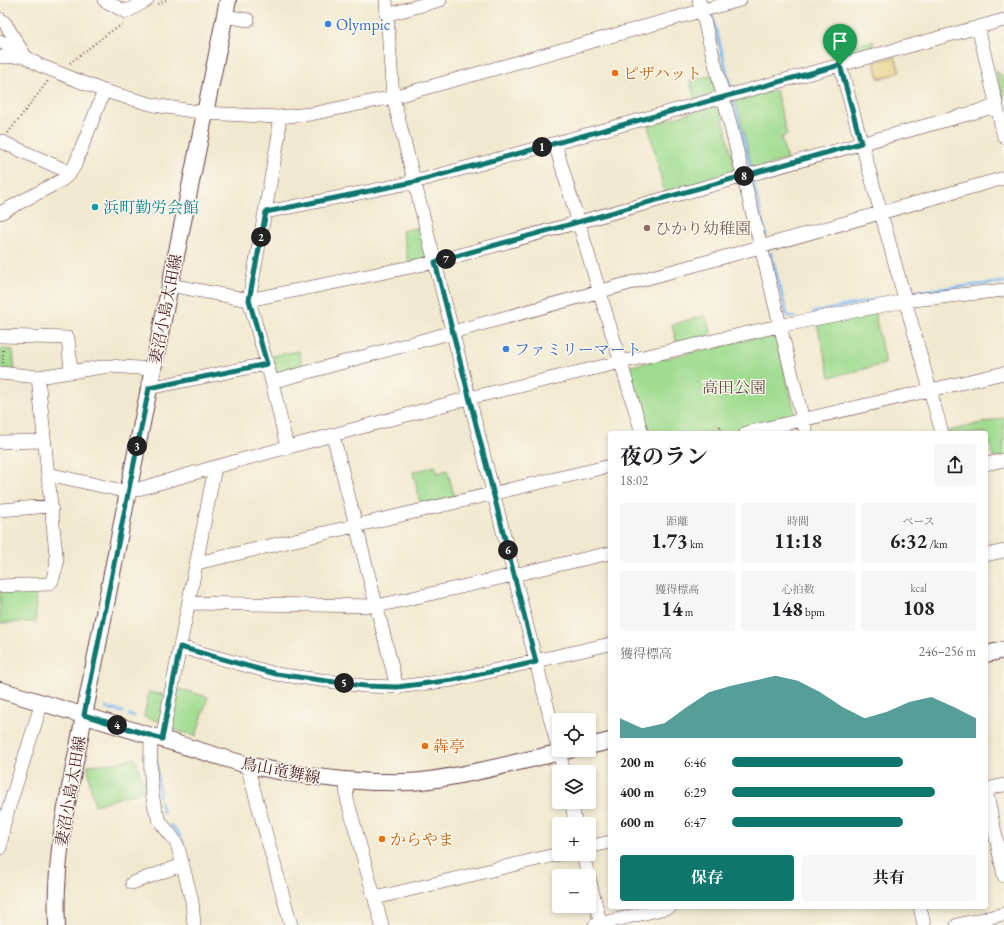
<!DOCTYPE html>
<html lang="ja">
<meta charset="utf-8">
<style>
body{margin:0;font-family:"EB Garamond","Noto Serif JP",serif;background:#f6f6f6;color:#202124;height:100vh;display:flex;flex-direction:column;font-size:15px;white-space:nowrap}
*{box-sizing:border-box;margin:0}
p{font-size:13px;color:#757577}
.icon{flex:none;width:22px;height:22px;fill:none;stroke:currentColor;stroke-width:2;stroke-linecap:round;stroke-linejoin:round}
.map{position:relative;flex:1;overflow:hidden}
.details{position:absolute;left:608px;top:431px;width:380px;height:478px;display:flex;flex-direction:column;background:#fff;border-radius:4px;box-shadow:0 2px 6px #0003}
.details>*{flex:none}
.buttons{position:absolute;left:552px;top:713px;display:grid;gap:8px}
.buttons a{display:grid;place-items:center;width:44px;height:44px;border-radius:4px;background:#fff;box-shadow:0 2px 6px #0003;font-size:20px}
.pin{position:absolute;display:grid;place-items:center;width:34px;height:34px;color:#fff;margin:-41px -17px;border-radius:50% 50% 50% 0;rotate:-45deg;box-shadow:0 0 4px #0007}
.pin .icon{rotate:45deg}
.km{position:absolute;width:20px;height:20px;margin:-10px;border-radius:50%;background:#222;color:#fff;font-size:11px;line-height:20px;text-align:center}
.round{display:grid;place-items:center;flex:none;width:42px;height:42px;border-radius:4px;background:#f6f6f6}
.headline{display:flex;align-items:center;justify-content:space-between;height:68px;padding:0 12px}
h1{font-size:22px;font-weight:700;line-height:30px}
.figures{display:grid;grid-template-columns:repeat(3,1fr);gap:6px;height:68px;padding:4px 12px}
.figures div{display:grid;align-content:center;border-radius:4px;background:#f6f6f6;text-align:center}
.figures b{font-size:20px;font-weight:700}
.figures small{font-size:11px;font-weight:400}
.figures p{font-size:11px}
.chart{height:112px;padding:8px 12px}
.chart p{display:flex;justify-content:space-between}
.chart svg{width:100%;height:72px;margin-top:4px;fill:#0f766e;opacity:.7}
.cta{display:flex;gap:8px;margin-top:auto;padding:8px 12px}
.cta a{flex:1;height:46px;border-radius:4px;background:#0f766e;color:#fff;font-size:16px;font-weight:700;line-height:46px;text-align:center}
.cta a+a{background:#f6f6f6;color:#202124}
ul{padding:0 12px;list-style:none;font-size:13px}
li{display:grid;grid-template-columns:64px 48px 1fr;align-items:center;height:30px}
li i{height:10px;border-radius:5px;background:#0f766e}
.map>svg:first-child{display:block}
.green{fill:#a0dc90;stroke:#757e5e}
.sand{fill:#eeda9e;stroke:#9c7c64}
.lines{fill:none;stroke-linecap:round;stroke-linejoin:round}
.stream{stroke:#7cb9ef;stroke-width:3}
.minor-casing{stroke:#633d44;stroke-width:14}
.major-casing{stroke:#633d44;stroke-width:18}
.path{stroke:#633d44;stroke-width:2;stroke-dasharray:1 3;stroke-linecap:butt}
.minor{stroke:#fff;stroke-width:13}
.major{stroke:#fff;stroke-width:16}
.route-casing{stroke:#fff;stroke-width:8}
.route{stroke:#0f766e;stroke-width:5}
.shop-dot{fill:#3f7fe0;stroke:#fbf7ec;stroke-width:1.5}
.food-dot{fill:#e8710a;stroke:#fbf7ec;stroke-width:1.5}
.culture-dot{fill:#0f9aa8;stroke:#fbf7ec;stroke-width:1.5}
.education-dot{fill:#8d6e63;stroke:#fbf7ec;stroke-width:1.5}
.labels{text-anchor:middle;stroke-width:3;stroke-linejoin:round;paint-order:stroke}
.shop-label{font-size:16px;fill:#366cbe;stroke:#fbf7ec;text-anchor:start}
.food-label{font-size:16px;fill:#c56008;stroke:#fbf7ec;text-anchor:start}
.culture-label{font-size:16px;fill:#0d838f;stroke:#fbf7ec;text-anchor:start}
.education-label{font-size:16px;fill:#785e54;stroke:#fbf7ec;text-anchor:start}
.street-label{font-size:16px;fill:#4a1f2b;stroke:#fbf7ec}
.park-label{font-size:16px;fill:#604e44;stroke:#fbf7ec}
</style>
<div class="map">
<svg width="1004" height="925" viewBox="0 0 1004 925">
<rect width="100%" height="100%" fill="#fbf7ec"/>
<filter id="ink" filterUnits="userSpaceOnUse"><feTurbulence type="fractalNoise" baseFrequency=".025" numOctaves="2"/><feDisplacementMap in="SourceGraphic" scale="8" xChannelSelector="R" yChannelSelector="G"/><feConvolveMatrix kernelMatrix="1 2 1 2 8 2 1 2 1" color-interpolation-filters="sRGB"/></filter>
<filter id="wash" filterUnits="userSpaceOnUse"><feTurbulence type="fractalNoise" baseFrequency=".012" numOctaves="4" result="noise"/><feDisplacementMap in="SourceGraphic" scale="16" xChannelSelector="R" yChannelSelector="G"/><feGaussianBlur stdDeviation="0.9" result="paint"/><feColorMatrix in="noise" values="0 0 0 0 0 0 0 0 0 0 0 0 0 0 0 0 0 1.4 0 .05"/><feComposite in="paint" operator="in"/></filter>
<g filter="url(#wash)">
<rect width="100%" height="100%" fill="#f1e9cf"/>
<path class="green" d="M873,41V50L838,60L835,49Z
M996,71L1004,77V104Z
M712,75L716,90L713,96L695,100L690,81Z
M776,90L787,135L781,138L787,159L753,170L736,101Z
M715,106L721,110L735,169L733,176L665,194L648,125Z
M421,227L429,255L425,261L409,263L402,231Z
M875,313L885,364L830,377L817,324Z
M705,315L711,332L707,337L677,344L672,325Z
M769,335L776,338L795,413L791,418L729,433H647L629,372L631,366Z
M0,349L13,350L15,370L0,369Z
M299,351L303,369L281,375L277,372L272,356Z
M1004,418V456L993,458L990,444L986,445V433H948L947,431Z
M435,466L438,473L447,470L455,498L421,507L413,472Z
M35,590L36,622L0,623V591Z
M179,689L208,697L196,736L171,729Z
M149,692L166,695L161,722L144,717Z
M135,758L142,780L149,783L150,789L95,805L90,785L88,765L114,763Z"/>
<path class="sand" d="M895,57L900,72L879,79L874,62Z"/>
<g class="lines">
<path class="stream" d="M711,11L732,91
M734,99L751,171
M752,178L766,235
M771,253L787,315L791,317H794
M912,292L1004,282
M813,313L893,296
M106,708L123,712
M129,715L134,716
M157,762L159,796
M160,801L163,813
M171,825L179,834L184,847"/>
</g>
</g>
<g filter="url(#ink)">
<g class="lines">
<defs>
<path id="minor" d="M104,0L126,12L147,0
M386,0L393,97L564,772
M699,0L761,247L806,433
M386,15L440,0
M225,16L248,20
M0,19L5,23L25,56L0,57
M978,27L1004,137
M0,41L39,65L104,91L154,105L205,113L278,117L311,114L393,97L740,0
M840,65L942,433
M278,117L279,134L249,300L272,382L287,447
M0,141L60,168L70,173
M555,144L642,433
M266,212L414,182L1004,20
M0,213L62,180L70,173L75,165L104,91
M170,285L249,300L435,262L997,106
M0,336L68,338L71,372
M0,373L38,377L109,366L153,369
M272,382L753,249L1004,178
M149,388L267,364
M746,433L1004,373
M333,435L397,687
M0,442L44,441
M986,464L1004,460
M48,474L128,492L215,467L469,398L621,362L779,326L905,301L1004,290
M0,510L51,506
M986,555L1004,551
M197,563L610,466
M0,586L48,584L52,581L57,564L38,377
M188,603L377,606L610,553
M180,647L276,674L365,686L397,687L453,680L610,644
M151,735C151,759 148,797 159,819C164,829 174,836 178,847L192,901L194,925
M162,739L215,467
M247,765L291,925
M346,781L347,799L382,925
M986,789L1004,785
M986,790L1004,876
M571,802L576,824
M589,847L610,842
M0,848L4,823L42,702
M583,854L588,876
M589,878L601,925
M132,883L182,865
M375,898L559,854
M920,907L924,925
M595,925L670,907
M957,925L1004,914"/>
<path id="major" d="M986,654L1004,650
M0,690L247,765C289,774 331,780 373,782C389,782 406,783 422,781C472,775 520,761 570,750
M589,746L610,741
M57,925C55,889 59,853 64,818L128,492L228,0"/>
</defs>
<use href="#minor" class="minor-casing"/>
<use href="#major" class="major-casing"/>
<path class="path" d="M158,4L166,0
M70,63L107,34L125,23
M8,133L48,81
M3,363V348
M720,426L722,433"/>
<use href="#minor" class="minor"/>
<use href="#major" class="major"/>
</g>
</g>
<g class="lines" filter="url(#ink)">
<defs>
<path id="route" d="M840,65L861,143L435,262L536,662L453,680L397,687L364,686L276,674L180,647L162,739L84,715L149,388L267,364L249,300L266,212L414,182Z"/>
</defs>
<use href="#route" class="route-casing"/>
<use href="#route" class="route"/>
</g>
<g class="shop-dot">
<circle cx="328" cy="24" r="4"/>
<circle cx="506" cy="349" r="4"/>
</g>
<g class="food-dot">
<circle cx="615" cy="73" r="4"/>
<circle cx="425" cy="746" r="4"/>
<circle cx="382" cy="839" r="4"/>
</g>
<circle class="culture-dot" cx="95" cy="207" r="4"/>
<circle class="education-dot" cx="647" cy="228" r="4"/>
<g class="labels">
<g class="shop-label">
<text x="336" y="30">Olympic</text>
<text x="514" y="355">ファミリーマート</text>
</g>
<g class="food-label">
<text x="623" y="79">ピザハット</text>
<text x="433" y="752">犇亭</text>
<text x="390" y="845">からやま</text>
</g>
<g class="culture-label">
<text x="103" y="213">浜町勤労会館</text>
</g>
<g class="education-label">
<text x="655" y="234">ひかり幼稚園</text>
</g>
<g class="street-label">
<text transform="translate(165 309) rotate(-79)" y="6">妻沼小島太田線</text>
<text transform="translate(281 770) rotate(11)" y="6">鳥山竜舞線</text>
<text transform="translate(70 791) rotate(-80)" y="6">妻沼小島太田線</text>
</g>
<g class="park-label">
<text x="734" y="393">高田公園</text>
</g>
</g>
</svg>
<div class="buttons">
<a><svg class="icon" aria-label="locate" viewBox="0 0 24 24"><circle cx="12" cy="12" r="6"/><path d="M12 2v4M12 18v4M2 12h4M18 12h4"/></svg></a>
<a><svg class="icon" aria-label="layers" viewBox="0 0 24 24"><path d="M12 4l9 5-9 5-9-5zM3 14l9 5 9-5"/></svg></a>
<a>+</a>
<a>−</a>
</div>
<div class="pin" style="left:840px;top:65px;background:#1e9e55"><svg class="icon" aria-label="arrive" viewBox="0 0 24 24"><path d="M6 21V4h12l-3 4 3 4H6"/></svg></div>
<b class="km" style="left:542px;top:147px">1</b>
<b class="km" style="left:261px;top:237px">2</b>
<b class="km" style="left:137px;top:446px">3</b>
<b class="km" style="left:117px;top:725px">4</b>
<b class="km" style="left:344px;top:683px">5</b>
<b class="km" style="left:508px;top:550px">6</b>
<b class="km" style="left:446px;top:259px">7</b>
<b class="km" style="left:744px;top:176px">8</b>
<section class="details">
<div class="headline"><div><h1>夜のラン</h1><p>18:02</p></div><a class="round"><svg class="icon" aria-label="share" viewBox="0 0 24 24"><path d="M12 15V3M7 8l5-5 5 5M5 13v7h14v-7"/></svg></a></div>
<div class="figures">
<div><p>距離</p><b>1.73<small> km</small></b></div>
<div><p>時間</p><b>11:18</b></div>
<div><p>ペース</p><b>6:32<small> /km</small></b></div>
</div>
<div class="figures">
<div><p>獲得標高</p><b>14<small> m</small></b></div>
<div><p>心拍数</p><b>148<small> bpm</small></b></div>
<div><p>kcal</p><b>108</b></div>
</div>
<div class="chart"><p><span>獲得標高</span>246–256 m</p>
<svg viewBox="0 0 160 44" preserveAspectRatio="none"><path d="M0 44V32L10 38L20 35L30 25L40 16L50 12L60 9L70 6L80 9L90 16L100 25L110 32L120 28L130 22L140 19L150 25L160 32V44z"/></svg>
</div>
<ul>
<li><b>200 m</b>6:46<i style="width:70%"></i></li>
<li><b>400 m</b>6:29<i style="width:83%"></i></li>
<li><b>600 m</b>6:47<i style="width:70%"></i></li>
</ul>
<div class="cta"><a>保存</a><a>共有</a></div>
</section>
</div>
